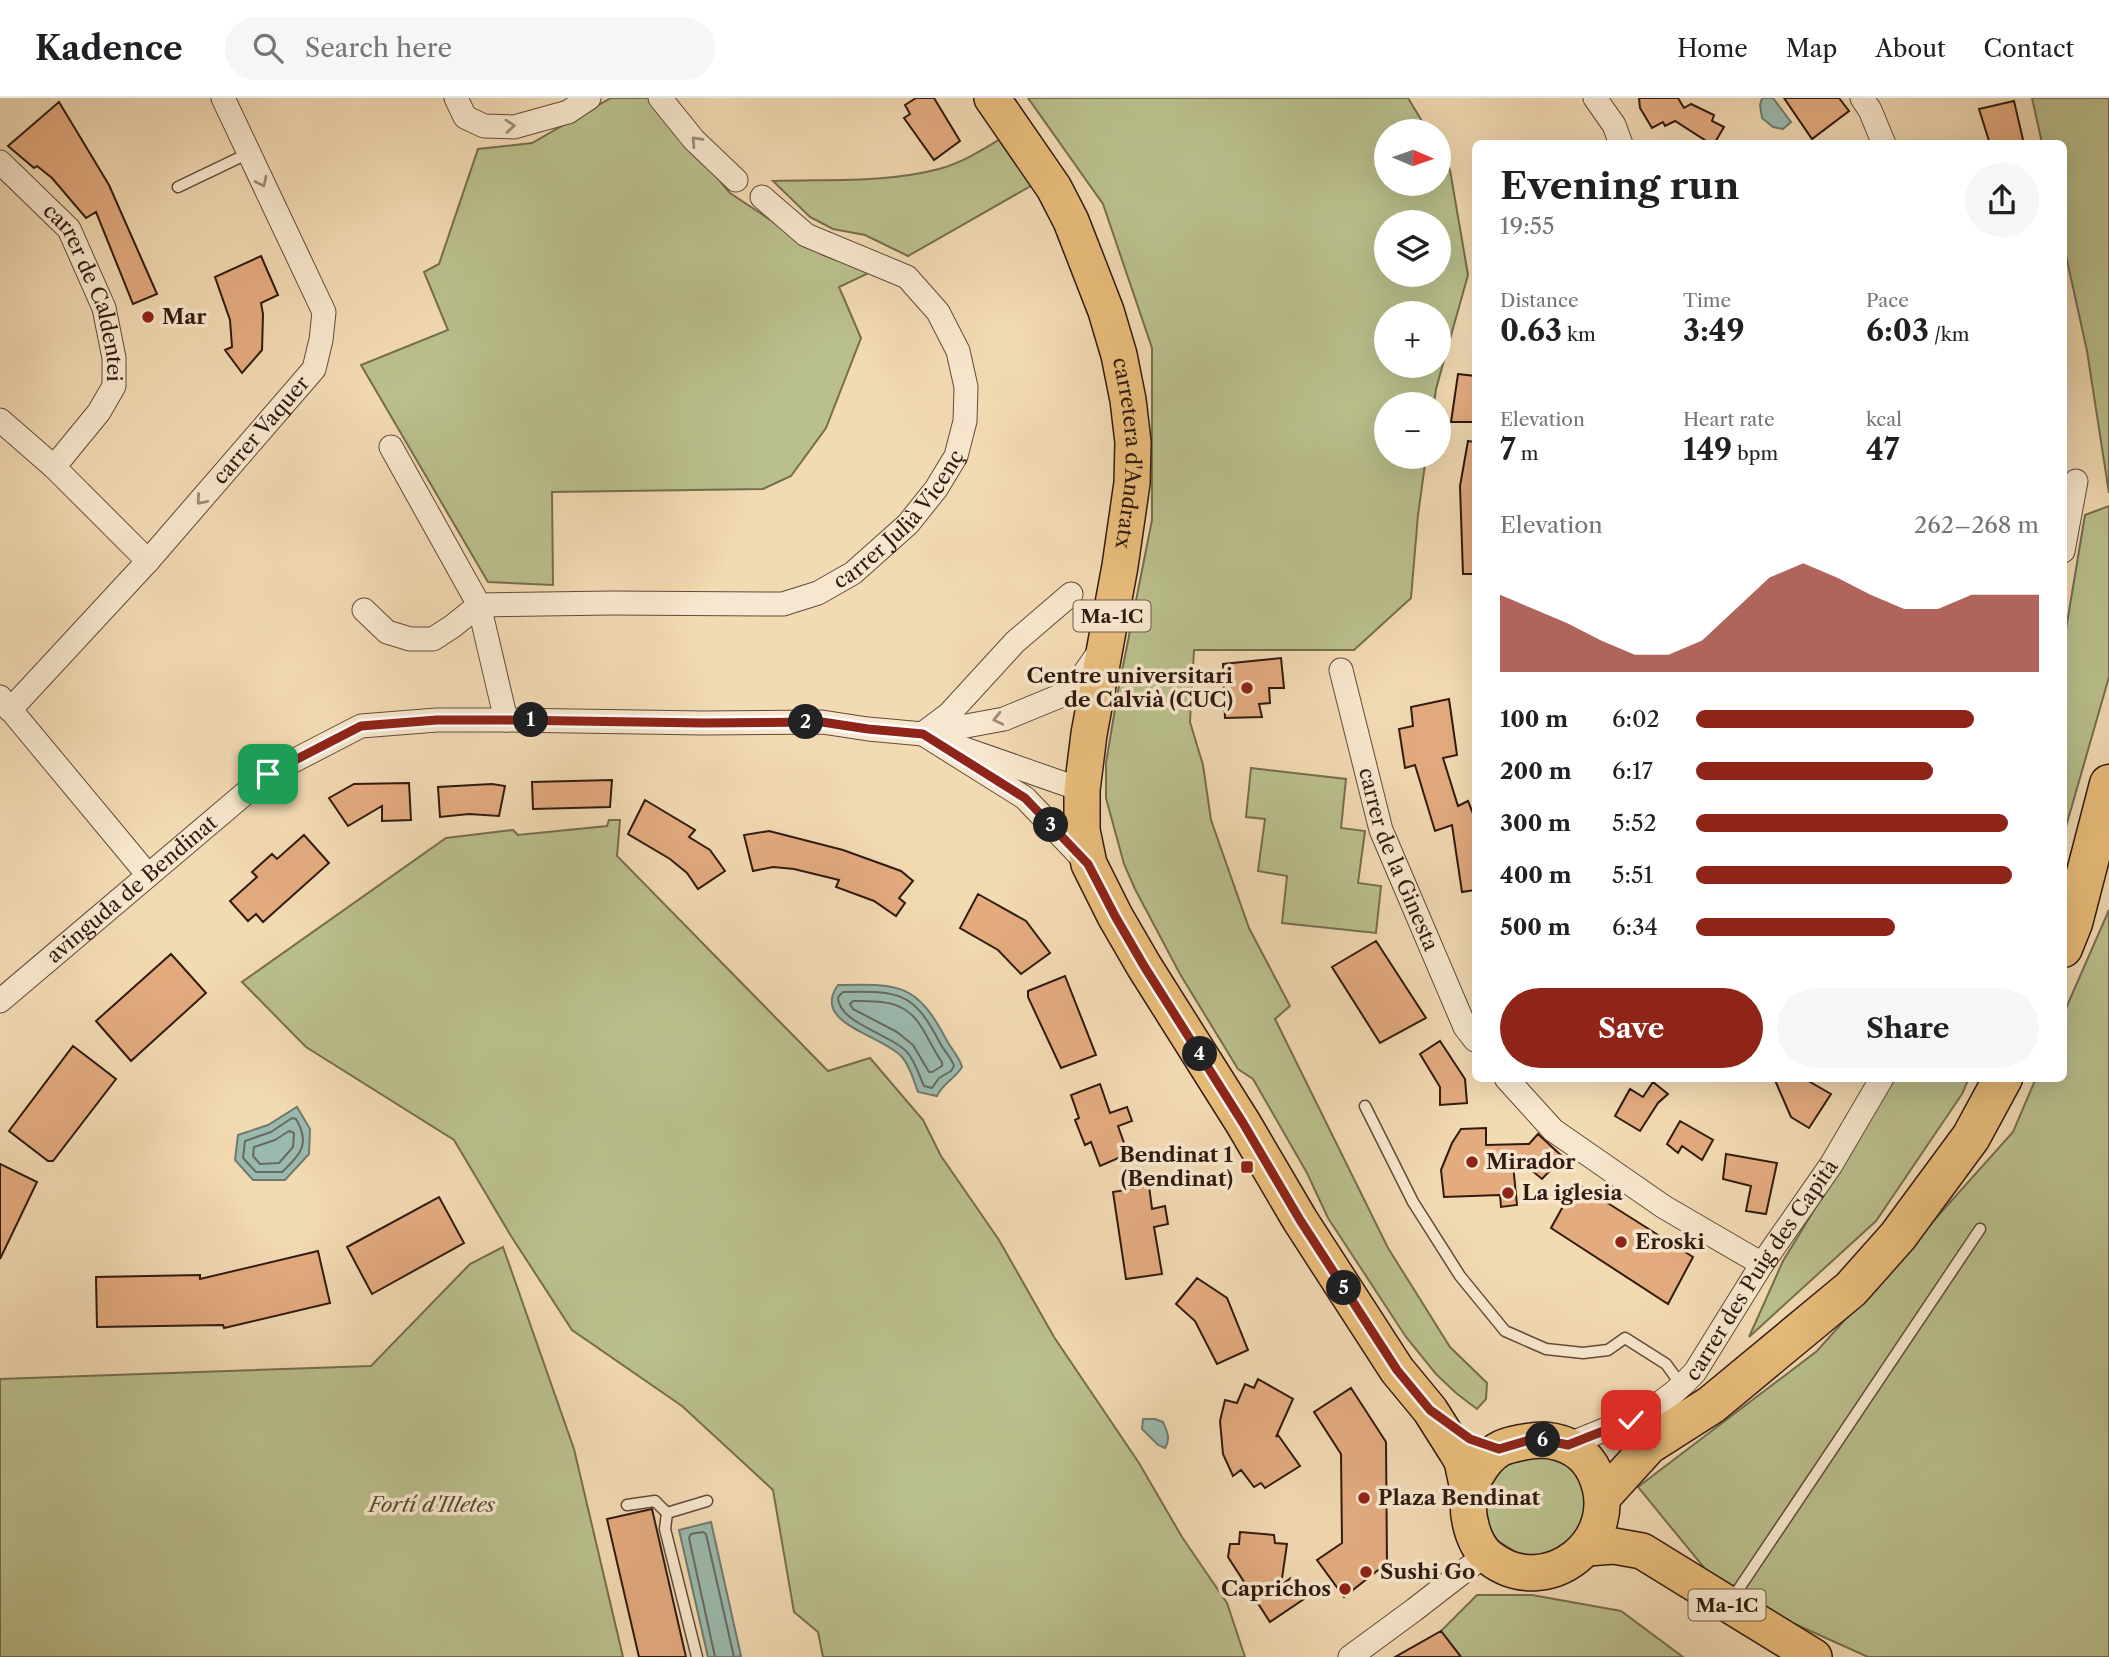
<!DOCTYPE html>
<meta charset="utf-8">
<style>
body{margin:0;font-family:"Libre Caslon Text",serif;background:#f6f6f6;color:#202124;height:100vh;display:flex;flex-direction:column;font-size:26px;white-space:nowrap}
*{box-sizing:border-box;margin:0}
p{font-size:23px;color:#757577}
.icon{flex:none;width:38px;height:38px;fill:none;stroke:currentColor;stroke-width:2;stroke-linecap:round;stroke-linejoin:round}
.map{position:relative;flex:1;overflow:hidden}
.sheet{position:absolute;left:1472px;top:42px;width:595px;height:942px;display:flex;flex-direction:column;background:#fff;border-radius:10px;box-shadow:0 7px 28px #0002}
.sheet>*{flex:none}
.needle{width:46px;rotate:92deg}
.buttons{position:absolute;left:1374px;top:21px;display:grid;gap:14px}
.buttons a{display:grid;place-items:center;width:77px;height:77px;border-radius:50%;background:#fff;box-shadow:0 7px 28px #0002;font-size:35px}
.pin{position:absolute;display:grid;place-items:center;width:60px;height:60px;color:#fff;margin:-30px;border-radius:14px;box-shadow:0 4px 10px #0006}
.km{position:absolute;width:35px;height:35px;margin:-18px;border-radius:50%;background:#222;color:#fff;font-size:19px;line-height:35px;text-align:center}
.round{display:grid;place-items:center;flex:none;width:74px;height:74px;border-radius:37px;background:#f6f6f6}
.overview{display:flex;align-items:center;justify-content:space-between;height:119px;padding:0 28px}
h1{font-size:38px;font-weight:700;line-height:52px}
.figures{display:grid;grid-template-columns:repeat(3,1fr);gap:10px;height:119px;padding:7px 28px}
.figures div{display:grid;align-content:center}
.figures b{font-size:30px;font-weight:700}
.figures small{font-size:19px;font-weight:400}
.figures p{font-size:19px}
.chart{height:196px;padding:14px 28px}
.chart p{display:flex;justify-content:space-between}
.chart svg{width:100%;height:126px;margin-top:7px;fill:#8f2418;opacity:.7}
.cta{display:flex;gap:14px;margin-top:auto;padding:14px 28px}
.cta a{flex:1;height:80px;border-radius:42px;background:#8f2418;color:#fff;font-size:28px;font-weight:700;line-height:80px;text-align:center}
.cta a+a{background:#f6f6f6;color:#202124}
ul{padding:0 28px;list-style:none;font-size:23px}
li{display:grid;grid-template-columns:112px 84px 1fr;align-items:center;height:52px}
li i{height:18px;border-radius:9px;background:#8f2418}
header{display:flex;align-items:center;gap:42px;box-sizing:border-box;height:98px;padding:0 35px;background:#fff;border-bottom:2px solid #e0e0e0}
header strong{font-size:33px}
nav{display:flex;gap:38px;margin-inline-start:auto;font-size:24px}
.search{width:490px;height:63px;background:#f6f6f6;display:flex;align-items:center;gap:18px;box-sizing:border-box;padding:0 24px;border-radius:38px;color:#757577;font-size:26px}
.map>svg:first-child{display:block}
.green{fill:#bac08d;stroke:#766d4e;stroke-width:2;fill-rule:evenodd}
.water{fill:#9bbaaf;stroke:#717a6f;stroke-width:2}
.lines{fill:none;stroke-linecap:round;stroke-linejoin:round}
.shore{stroke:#666a60;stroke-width:2}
.building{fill:#e4ab7f;stroke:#321a10;stroke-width:2}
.service-casing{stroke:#624a39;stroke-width:13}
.minor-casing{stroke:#624a39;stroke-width:25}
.primary-casing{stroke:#321a10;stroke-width:38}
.motorway-casing{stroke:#321a10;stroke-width:41}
.service{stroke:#f7e7ce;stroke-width:10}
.minor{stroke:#f7e7ce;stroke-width:23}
.primary{stroke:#e9bd7a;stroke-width:35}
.motorway{stroke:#e9bd7a;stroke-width:38}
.oneway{stroke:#9e8b78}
.route-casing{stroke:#fff;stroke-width:14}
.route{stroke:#8f2418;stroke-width:9}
.poi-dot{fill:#8f2418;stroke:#f7e7ce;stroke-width:2.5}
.labels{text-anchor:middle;stroke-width:7;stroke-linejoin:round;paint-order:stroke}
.shield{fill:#f7e7ce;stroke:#6d5849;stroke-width:2}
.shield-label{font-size:19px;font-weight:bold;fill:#321a10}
.street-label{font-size:21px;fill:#321a10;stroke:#f7e7ce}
.poi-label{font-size:21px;font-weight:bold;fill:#321a10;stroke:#f7e7ce;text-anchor:start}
.park-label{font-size:21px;font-style:italic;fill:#5b4c36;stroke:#f7e7ce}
</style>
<header>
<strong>Kadence</strong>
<div class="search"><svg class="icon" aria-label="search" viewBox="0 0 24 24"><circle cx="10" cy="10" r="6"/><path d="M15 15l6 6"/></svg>Search here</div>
<nav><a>Home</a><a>Map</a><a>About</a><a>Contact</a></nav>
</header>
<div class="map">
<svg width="2109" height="1559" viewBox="0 0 2109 1559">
<rect width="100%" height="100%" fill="#f2dab3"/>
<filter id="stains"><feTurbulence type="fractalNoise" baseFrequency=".00286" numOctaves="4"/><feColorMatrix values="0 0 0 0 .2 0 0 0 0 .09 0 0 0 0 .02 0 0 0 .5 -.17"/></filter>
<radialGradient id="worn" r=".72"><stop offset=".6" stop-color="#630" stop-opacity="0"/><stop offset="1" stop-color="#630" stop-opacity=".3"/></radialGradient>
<path class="green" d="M611,0H650L730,95L823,157L871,174L839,189L861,240L826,330L791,378L763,391L552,394L553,487L488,484L361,267L448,232L424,174L439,166L478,51L532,45Z
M1028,0H1408L1428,33H1386V86H1438L1439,52L1450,72L1468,177L1436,291L1434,306H1386V359H1426L1418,417L1411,500L1354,552H1194L1190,624L1203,667L1211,722L1249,830L1290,908L1275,921L1388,1150L1450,1249L1487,1285L1486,1301L1477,1311L1456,1295L1436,1276L1406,1239L1328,1120L1307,1075L1253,981L1238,971L1180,876L1135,791L1124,766L1106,700V665L1118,593L1152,422V250L1103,106ZM1386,124H1438V177H1386ZM1386,215H1438V268H1386Z
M2032,0H2109V395L2087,253L2063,144V46L2042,45Z
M1002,40L1036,85L908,158L865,137L833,131L810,119L773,83C828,81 886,85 939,71C962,65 982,52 1002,40Z
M2109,408V579L2063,739V549L2085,417Z
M1251,670L1346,681L1341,730L1365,733L1358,785L1381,788L1376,835L1282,825L1287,778L1258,773L1265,721L1246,719Z
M609,722H620L617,758L828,973L870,960L923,1022L941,1058L999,1142L1054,1239L1139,1365L1182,1439L1227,1505L1245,1559H823L818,1534L794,1514L773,1392L682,1308L572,1232L511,1138L454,1042L306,949L242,884L446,740L513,732L518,737L607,728Z
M2109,812V1559H1868L1724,1494L1638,1389L1817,1253L2013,1034L2036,980H2063V917Z
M1895,980H1969L1962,996L1876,1123L1749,1239L1783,1163Z
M503,1149L574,1351L623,1559H0V1281L371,1268L470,1166Z
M1548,1353C1593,1386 1591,1381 1580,1435L1545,1458L1519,1456L1498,1443L1488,1429L1482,1404L1499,1365Z
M1477,1497H1532L1621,1513L1683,1559H1461L1441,1533Z"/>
<path class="water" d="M1762,0H1773L1791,24L1783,31L1773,29L1762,20L1760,7Z
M838,887C898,886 916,884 946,941C951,951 959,958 962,969C954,982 944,984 937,998L918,994C914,983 910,968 902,959C883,937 810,926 838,887Z
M297,1009L310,1031L309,1056L285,1082H253L235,1062L238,1037L268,1027Z
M1143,1321H1155L1163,1324C1167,1333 1171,1341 1165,1350L1158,1347L1142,1331Z
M711,1424L741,1558L736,1559H708L679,1432Z"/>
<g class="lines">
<path class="shore" d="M843,894C899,893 913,893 940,945C944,953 951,959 954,968L951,973L939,980L932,990L924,988C919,977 915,962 906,953C890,936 838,925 838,899Z
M853,903C882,903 906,902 922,930C929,941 934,953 942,964V968L932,974H929L913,947L897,934L853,911L850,906Z
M292,1020L296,1021C311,1046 300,1057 282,1074H256L243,1060L245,1043L271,1034Z
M289,1033L294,1035L293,1049L279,1065L260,1066L253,1058L254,1049L275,1042Z
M715,1559L689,1440L691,1436L703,1434L706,1436L734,1559"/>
</g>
<path class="building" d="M916,0H934L960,43L934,62L904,20L910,16L905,7Z
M1639,0H1678L1684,10L1691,6L1714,17L1712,23L1724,29L1714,46H1711L1675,23L1665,28L1663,24L1652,30L1640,10Z
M1784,0H1839L1849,13L1812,41Z
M2014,3L2024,46H1990L1979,11Z
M59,4L109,87L157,196L133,206L96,114L86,120L52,80L37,68L34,70L8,48Z
M261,158L278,197L261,205L263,216L262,252L242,275L225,252L232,249L230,222L215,179Z
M1458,276L1475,278V324H1451Z
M1468,343L1475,344V476H1463L1460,388Z
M1281,560L1284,590H1269L1270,605L1259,606L1262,619L1225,620L1223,566Z
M1449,601L1457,657L1443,660L1458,708L1468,703L1475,721V792L1462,794L1452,727L1435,733L1415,667L1405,670L1399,631L1413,628L1411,609Z
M612,682L610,709L533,711L532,684Z
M409,685L411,722L382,723V708L348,728L329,700L354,686Z
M492,686L505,688L499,718L469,716L440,719L438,689Z
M645,702L695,732L689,739L710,752L725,773L698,791L687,775L670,761L628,736Z
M769,733L843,752L901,773L913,783L899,800L905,805L896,818L874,803L836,789L839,782L794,771L773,769L753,773L744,737Z
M304,737L329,765L263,824L256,816L248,823L230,803L257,779L252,774L272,756L277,761Z
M978,796L1026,823L1050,855L1021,876L998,852L960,830Z
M1376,843L1426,920L1380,945L1332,869Z
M171,856L206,895L131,963L96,923Z
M1065,878L1096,957L1061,970L1028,899V893Z
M1440,943L1465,981L1467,1005L1440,1007V989L1420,956Z
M73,948L116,981L53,1063H48L9,1033Z
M1774,980H1803L1831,996L1809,1030L1791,1019Z
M1653,984L1668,996L1658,1005L1640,1033L1615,1018L1630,991L1643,999Z
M1100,986L1110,1015L1127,1009L1132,1023L1118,1028L1128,1056L1100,1068L1091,1044L1085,1047L1075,1022L1079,1020L1071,997Z
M1680,1023L1713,1042L1702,1062L1682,1048L1678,1055L1667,1046Z
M1486,1030V1047L1529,1046L1538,1036L1563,1059L1542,1081L1512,1056L1517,1107L1501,1109L1500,1097L1444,1099L1441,1072L1452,1045L1461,1031Z
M1726,1056L1777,1065L1766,1116L1746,1113L1751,1088L1723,1081Z
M0,1066L37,1084L0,1161Z
M1576,1085L1693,1159L1668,1206L1551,1130Z
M1149,1088L1152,1111L1165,1108L1168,1126L1154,1129L1162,1176L1126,1181L1113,1094Z
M439,1099L464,1145L372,1196L347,1149Z
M318,1153L330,1205L224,1230L223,1227L97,1229L96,1179L200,1177V1181Z
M1197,1180L1227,1200L1248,1252L1217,1266L1195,1223L1176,1206Z
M1258,1281L1293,1301L1276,1339L1278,1337L1300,1368L1265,1390L1261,1385L1254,1389L1241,1372L1233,1378L1223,1356L1220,1323L1225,1302L1237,1305L1245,1286L1254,1290Z
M1351,1290L1386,1344L1387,1465L1344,1499L1317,1462L1342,1445L1341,1356L1314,1314Z
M652,1411L686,1559H639L607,1421Z
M1240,1434L1274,1437L1275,1445L1287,1446L1281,1487L1291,1480L1304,1501L1270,1524L1228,1459L1230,1446H1239Z
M1441,1533L1461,1559H1395Z"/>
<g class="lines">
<defs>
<path id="service" d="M178,89L249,55
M1365,1008L1413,1104L1460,1178L1505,1233L1546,1251L1583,1255L1608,1252L1625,1240L1666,1266L1682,1288
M627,1407L655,1403L667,1415
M1732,1501L1980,1131
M697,1559L665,1431L667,1415L707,1403"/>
<g id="minor">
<path d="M456,0L465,19L484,28L514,29L568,14L589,0"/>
<path d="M660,0L694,42L736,82"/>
<path d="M1595,0L1614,27L1621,46"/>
<path d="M1862,0L1870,12L1884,46"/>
<path id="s1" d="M0,64L69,131L104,210L114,260V288L99,314L54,369"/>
<path d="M0,322L54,369L148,463"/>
<path d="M391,349L479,507L506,622"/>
<path d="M2063,453L2076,383"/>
<path id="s2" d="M364,512L387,534L410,541H433L453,528L479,507L612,505L783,506L818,495L853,475L908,426L936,391L956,358L965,323L966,289L958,253L938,214L907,179L806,137L762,99"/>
<path id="s3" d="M1341,572L1381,732L1465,929L1475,942"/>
<path d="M0,599L148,777"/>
<path id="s4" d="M10,612L148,463L314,271L321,242L324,214L223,0"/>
<path d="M925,634L949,616L1015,544L1071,496"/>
<path d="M923,636L1025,700L1087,765"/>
<path d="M962,650L1082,692"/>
<path id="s5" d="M0,903L268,676L361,628L437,622H506L703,625L822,624L868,631L923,636L1004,621L1072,593L1099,554"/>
<path d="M1506,980L1553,1032L1664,1109L1762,1166"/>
<path id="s6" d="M1568,1347C1619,1324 1656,1318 1695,1274L1762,1166L1831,1067L1882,980"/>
<path d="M1350,1559L1414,1512L1485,1457"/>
</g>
<g id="primary">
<path id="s7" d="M992,0L1054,90L1071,123L1106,213L1119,257L1128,302L1133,344L1132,385L1120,468L1089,636L1082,692V732L1089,766L1115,818L1144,868L1243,1025L1300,1122L1397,1272L1430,1312L1456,1353L1462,1363L1469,1396"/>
<path d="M1544,1342C1566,1344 1585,1353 1595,1375C1626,1442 1547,1504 1490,1460C1473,1448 1466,1417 1469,1397C1471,1382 1485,1360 1498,1352C1507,1346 1533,1342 1544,1342Z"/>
<path d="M1603,1399L1653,1344"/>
<path d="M1587,1450L1614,1448L1642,1453L1814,1559"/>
</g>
<path id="motorway" d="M2063,850L2073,825L2109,686
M1653,1344L1711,1307L1851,1191L1898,1138L1971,1039L2003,980"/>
</defs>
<use href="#service" class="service-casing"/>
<use href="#minor" class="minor-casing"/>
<use href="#primary" class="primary-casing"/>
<use href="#motorway" class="motorway-casing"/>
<use href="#service" class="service"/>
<use href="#minor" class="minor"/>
<use href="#primary" class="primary"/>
<use href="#motorway" class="motorway"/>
</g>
<defs><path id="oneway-chevron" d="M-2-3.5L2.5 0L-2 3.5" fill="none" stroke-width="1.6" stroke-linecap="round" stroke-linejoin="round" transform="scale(1.75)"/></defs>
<g class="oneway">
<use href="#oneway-chevron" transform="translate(510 28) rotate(-4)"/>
<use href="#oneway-chevron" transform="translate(696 43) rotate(-133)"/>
<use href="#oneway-chevron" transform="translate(262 84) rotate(65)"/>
<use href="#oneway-chevron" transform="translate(201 402) rotate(131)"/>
<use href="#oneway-chevron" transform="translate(998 621) rotate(167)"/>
</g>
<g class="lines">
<defs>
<path id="route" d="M268,676L361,628L437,622H506L703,625L822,624L868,631L923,636L1025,700L1088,766L1115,818L1144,868L1243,1025L1300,1122L1397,1272L1430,1312L1470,1341L1499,1351L1526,1343L1544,1342L1568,1347L1631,1322"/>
</defs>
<use href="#route" class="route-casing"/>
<use href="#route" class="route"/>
</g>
<g class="poi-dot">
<circle cx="148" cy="219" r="7"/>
<circle cx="1247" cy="590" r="7"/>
<circle cx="1472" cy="1064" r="7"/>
<rect x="1240" y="1062" width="14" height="14" rx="3.5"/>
<circle cx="1508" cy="1095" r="7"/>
<circle cx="1621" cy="1144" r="7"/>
<circle cx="1364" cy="1400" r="7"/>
<circle cx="1366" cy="1474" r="7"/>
<circle cx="1345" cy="1491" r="7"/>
</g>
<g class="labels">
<g class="shield">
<rect x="1073.5" y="502.5" width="77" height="31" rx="5"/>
<rect x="1688.5" y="1491.5" width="77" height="31" rx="5"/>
</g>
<g class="shield-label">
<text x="1112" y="525">Ma-1C</text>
<text x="1727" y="1514">Ma-1C</text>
</g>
<g class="street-label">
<text dy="7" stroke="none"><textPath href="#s1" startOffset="161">carrer de Caldentei</textPath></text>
<text dy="7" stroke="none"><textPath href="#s4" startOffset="376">carrer Vaquer</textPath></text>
<text dy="7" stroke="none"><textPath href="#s7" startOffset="388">carretera d'Andratx</textPath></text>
<text dy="7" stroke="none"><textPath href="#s2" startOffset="588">carrer Julià Vicenç</textPath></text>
<text dy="7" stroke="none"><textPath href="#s3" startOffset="198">carrer de la Ginesta</textPath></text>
<text dy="7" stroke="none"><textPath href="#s5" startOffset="173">avinguda de Bendinat</textPath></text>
<text dy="7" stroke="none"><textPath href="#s6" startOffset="270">carrer des Puig des Capità</textPath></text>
</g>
<g class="poi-label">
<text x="162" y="226">Mar</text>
<text x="1233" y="585" text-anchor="end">Centre universitari<tspan x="1233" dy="24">de Calvià (CUC)</tspan></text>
<text x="1233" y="1064" text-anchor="end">Bendinat 1<tspan x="1233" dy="24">(Bendinat)</tspan></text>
<text x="1486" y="1071">Mirador</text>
<text x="1522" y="1102">La iglesia</text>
<text x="1635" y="1151">Eroski</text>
<text x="1378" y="1407">Plaza Bendinat</text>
<text x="1380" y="1481">Sushi Go</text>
<text x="1331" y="1498" text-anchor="end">Caprichos</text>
</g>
<g class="park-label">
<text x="432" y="1414">Fortí d'Illetes</text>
</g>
</g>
<rect width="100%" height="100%" filter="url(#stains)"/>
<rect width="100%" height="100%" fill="url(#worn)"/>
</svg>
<div class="buttons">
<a><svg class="needle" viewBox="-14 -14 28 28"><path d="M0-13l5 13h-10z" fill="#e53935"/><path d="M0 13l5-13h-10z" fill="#757577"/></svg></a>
<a><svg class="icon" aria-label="layers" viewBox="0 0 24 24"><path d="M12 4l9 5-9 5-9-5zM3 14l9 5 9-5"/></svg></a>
<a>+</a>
<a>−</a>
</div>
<div class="pin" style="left:268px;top:676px;background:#1e9e55"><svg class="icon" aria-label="arrive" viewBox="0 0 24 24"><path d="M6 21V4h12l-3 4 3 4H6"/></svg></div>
<div class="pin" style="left:1631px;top:1322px;background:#d93025"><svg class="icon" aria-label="check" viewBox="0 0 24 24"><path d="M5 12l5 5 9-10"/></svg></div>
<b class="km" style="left:531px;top:622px">1</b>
<b class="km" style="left:806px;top:624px">2</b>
<b class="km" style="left:1051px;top:727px">3</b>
<b class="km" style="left:1200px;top:956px">4</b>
<b class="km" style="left:1344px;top:1190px">5</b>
<b class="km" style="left:1543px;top:1342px">6</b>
<section class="sheet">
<div class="overview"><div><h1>Evening run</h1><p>19:55</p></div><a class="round"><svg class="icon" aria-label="share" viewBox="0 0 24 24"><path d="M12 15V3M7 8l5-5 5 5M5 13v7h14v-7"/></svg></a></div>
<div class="figures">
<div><p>Distance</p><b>0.63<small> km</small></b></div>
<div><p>Time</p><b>3:49</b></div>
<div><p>Pace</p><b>6:03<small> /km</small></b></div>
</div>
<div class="figures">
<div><p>Elevation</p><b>7<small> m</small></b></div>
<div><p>Heart rate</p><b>149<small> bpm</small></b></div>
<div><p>kcal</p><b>47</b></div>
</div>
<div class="chart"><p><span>Elevation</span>262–268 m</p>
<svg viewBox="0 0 160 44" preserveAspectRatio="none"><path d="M0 44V17L10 22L20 27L30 33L40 38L50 38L60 33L70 22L80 11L90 6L100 11L110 17L120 22L130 22L140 17L150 17L160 17V44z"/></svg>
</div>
<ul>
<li><b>100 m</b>6:02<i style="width:81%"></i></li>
<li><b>200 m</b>6:17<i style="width:69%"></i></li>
<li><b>300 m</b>5:52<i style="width:91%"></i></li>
<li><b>400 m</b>5:51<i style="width:92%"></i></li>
<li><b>500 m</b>6:34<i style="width:58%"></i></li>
</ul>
<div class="cta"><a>Save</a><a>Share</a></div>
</section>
</div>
